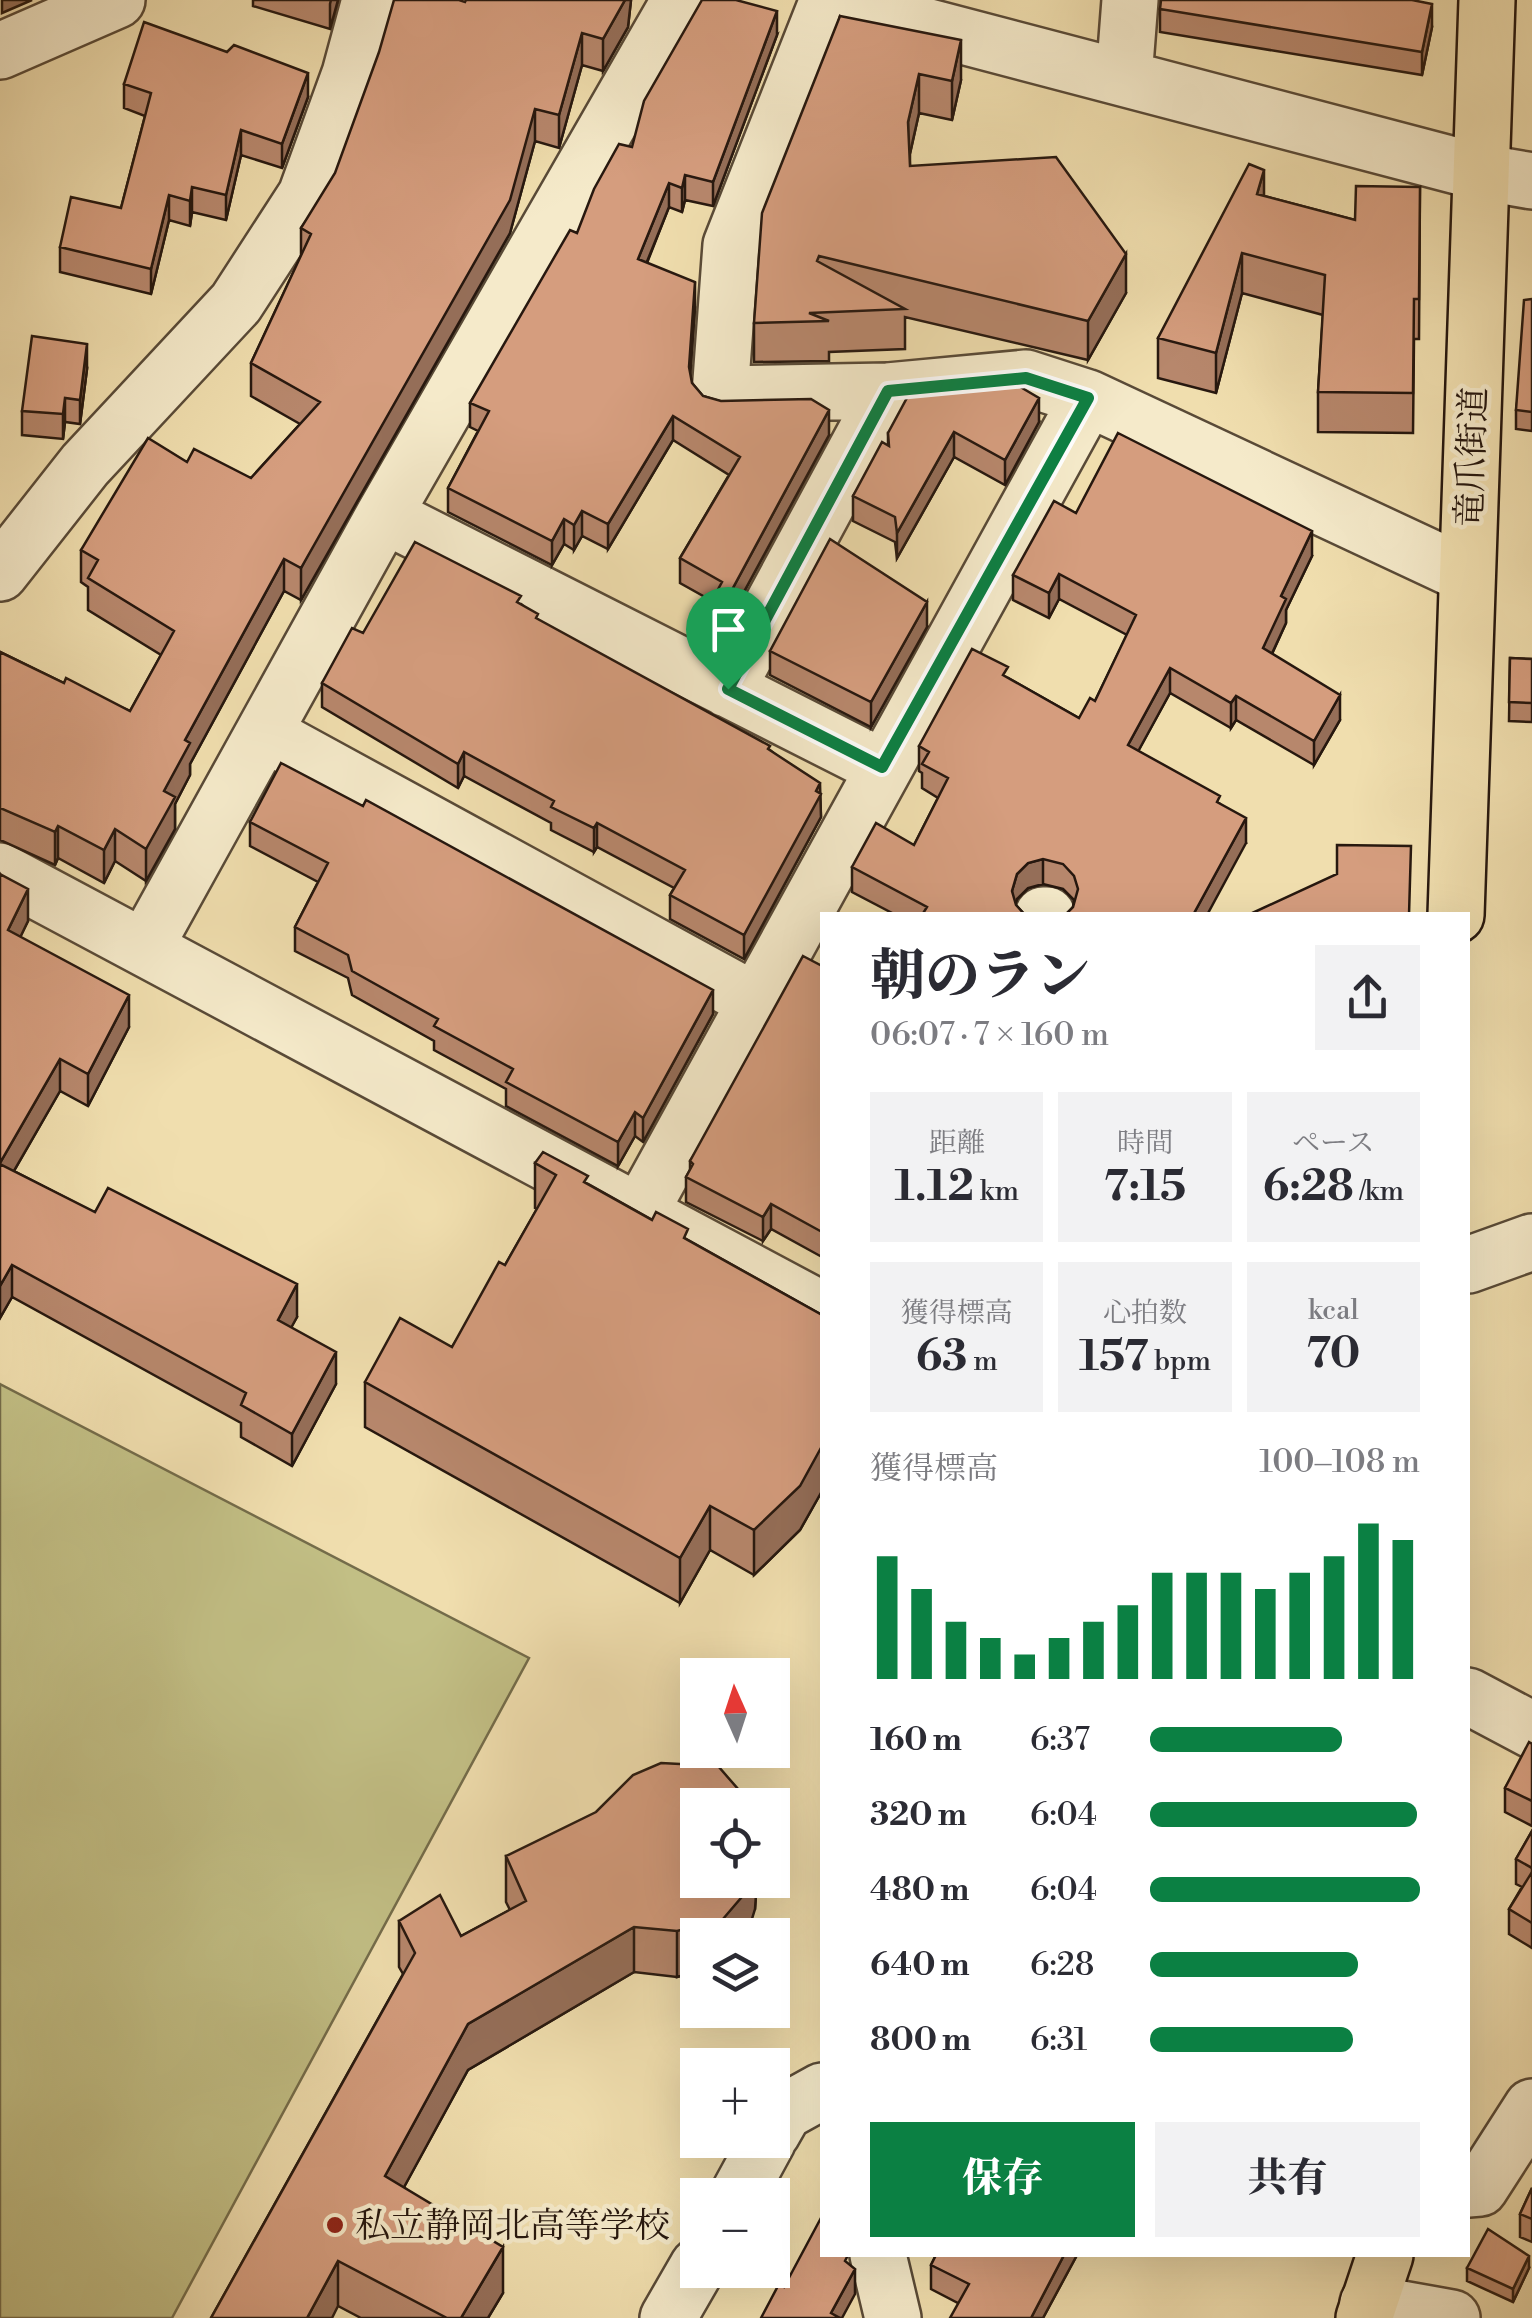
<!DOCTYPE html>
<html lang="ja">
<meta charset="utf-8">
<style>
body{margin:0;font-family:"Libre Bodoni","Noto Serif JP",serif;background:#f2f2f3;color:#2b2b33;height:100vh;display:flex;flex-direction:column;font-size:38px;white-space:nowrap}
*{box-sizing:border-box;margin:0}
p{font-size:32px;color:#7c7c81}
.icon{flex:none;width:55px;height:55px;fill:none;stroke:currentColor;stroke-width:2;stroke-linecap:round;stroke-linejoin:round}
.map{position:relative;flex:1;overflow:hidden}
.side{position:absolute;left:820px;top:912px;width:650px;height:1345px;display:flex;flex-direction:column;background:#fff;border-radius:0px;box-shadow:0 10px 40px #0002}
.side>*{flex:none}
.needle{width:65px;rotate:357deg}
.fabs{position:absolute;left:680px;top:1658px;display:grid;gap:20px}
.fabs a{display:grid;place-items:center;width:110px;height:110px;border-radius:0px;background:#fff;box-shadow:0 10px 40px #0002;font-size:50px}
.pin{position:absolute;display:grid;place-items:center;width:85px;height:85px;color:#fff;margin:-102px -42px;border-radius:50% 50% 50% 0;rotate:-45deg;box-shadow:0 0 10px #0007}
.pin .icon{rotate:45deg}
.round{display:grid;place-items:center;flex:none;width:105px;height:105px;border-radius:0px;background:#f2f2f3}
.overview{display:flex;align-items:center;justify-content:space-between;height:170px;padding:0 50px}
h1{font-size:55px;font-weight:800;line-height:75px}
.figures{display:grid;grid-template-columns:repeat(3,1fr);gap:15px;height:170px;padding:10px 50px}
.figures div{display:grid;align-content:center;border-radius:0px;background:#f2f2f3;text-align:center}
.figures b{font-size:42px;font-weight:800}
.figures small{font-size:28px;font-weight:400}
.figures p{font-size:28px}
.chart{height:280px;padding:20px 50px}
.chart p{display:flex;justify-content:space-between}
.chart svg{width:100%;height:180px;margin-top:10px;stroke:#0b8043;stroke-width:6}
.primary-button{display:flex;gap:20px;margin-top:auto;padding:20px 50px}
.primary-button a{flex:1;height:115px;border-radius:0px;background:#0b8043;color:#fff;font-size:40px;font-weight:800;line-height:115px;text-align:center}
.primary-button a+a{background:#f2f2f3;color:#2b2b33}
ul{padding:0 50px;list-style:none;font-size:32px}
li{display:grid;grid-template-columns:160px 120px 1fr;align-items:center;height:75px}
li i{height:25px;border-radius:12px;background:#0b8043}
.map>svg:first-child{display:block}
.green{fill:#c2bf85;stroke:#746c4a;stroke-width:2.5}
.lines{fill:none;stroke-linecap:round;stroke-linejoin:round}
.minor-casing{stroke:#594a37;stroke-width:60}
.major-casing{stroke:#27180f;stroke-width:60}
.minor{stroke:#f5eaca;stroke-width:55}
.major{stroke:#f0deae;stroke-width:55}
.wall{fill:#b7876c;stroke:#27180f;stroke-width:2.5}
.shaded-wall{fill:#956e58;stroke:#27180f;stroke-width:2.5}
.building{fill:#d59d7e;stroke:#27180f;stroke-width:2.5}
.route-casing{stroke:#fff;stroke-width:20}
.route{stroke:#0b8043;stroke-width:12}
.poi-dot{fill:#8f2418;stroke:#f5eaca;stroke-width:4}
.labels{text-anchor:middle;stroke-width:9;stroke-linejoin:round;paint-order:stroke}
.street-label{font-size:35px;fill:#27180f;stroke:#f5eaca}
.poi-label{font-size:35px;fill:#27180f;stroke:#f5eaca;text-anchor:start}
</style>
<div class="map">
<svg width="1532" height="2318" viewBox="0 0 1532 2318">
<rect width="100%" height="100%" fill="#f0deae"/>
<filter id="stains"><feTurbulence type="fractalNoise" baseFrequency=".002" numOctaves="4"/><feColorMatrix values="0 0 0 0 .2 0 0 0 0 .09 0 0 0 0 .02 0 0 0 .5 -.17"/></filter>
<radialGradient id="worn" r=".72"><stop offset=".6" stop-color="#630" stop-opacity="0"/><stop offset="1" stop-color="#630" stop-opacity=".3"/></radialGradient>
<path class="green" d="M0,1384L529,1658L172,2318H0Z"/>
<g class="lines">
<defs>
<path id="minor" d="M826,0L1480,172L1532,181
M828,0L731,245L720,394L888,391L1026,378L1088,398
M0,51L117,0
M1124,78L1130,0
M384,515L882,767
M0,573L85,465L236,303L306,195L350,74L370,0
M727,689L888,391
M264,733L755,1001
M0,871L822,1310
M1043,915H1047
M145,947L384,515L680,0
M640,1212L1088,398L1467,575
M1468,1265L1532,1242
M1468,1696L1532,1730
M772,2133L784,2112L822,2091
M1468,2189L1480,2188L1532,2107
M738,2195L768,2140
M878,2255L893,2318
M1368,2303L1452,2318
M668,2318L698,2266"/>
<path id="major" d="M1456,915L1487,0
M1364,2318L1385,2255"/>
</defs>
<use href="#minor" class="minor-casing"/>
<use href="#major" class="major-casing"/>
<use href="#minor" class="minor"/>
<use href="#major" class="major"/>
</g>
<path class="wall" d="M253,0H338L330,29L253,6Z
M631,0L628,27L603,71L582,65L559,148L535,141L510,233L301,600L284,591L190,764V775L175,804V829L146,881L115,861L104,883L58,858L55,865L0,840V652L64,683L130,711L161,655L88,610V587L81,582V550L187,462L251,478L300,424L251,396V363L301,256V228L465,2Z
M1160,9L1432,27L1422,75L1160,32Z
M840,16L961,80L952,120L919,113L910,154V166L1126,293L1088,360L905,317V349L829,352V361L754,362V323Z
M777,35L713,206L685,200L682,212L669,207L647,263L695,307L690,374L692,383L703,396L829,435L714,647L703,641V617L712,601L680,583V558L729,475L673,440L608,549L582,536L574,550L564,544L552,565L448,512V488L478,431L470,427V403L632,147Z
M124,84L308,97L282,168L241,155L226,220L192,212L190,226L169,220L151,294L60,272V247L121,208L145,116L124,108Z
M1420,187L1419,339H1414L1413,433L1318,432V392L1323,315L1242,293L1216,393L1158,378V338L1264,196L1355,220Z
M1532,299V431L1516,429V410Z
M87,369L80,424L65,422L63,439L22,435V411Z
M1039,422L1005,485L954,457L897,558L895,542L853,521V496L888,445V433Z
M1076,513L1312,556L1286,610V623L1272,654L1340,720L1314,765L1236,720L1231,728L1170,693L1138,751L1220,804L1246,843L1073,907L1074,900L1063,889L1043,884L1028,888L1017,899L1015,904L1025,915H896L852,892V867L914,845L938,798L922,788V773L919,771V746L1008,678L1079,718L1095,701L1127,635L1059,599L1049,618L1013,600V575Z
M521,604L538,620L770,750L820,793L821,817L744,959L670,919V895L674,888L597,847L594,852L551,830V823L464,776L458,788L322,707V683L363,633Z
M927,627L871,727L770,675V651Z
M1510,658L1532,659V722L1509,721Z
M250,822L713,1014L643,1142L635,1136L618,1166L506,1106V1089L434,1050V1041L352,995L348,978L295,951V927L318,882L250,846Z
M0,874L28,921L20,937L129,1027L88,1106L60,1091L14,1171L297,1317L291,1327L336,1384L292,1466L241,1437V1423L12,1297L0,1318Z
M822,966V1257L771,1229L763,1241L686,1202V1177L690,1170V1161Z
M535,1163L588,1184L822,1315V1491L800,1530L754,1575L710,1550L680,1603L365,1427V1382L452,1347L505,1265L537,1209L535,1208Z
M1532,1744V1826L1505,1812V1788Z
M1532,1831V1948L1509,1934V1909L1522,1887L1516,1884V1859Z
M506,1856L698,1880H757L755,1909L698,1935V1971L677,1977L634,1972L468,2070L404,2187L503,2293L488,2318H361L338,2306L211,2318L403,1974L399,1967V1921L461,1936L510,1910L506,1902Z
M1532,2188V2242L1520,2237V2214Z
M936,2255H1077L1043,2318L958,2303L931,2289V2265Z
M1467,2268H1529L1513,2302L1467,2281Z"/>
<path class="shaded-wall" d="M2,0H32L2,13Z
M331,0H338L330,29V4Z
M625,0H631L628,27L603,71V39Z
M1432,4V27L1422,75V52Z
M777,11V35L713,206V182Z
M582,33V65L559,148V115Z
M961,40V80L952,120V81Z
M308,73V97L282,168V144Z
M919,74V113L908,162V122Z
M535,109V141L510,233L301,600V568Z
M241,130V155L226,220V195Z
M1264,170V210L1257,194Z
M685,175V200L682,212V188Z
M669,183V207L638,284V259Z
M192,187V212L190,226V201Z
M169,195V220L151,294V269Z
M1242,253V293L1216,393V353Z
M1126,254V293L1088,360V321Z
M695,282V307L689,392V367Z
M87,344V369L80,424V400Z
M65,398V422L63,439V414Z
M1039,398V422L1005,485V460Z
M829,410V435L714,647V623Z
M673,416V440L608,549V524Z
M954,432V457L897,558V533Z
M582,511V536L574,550V525Z
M564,519V544L552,565V541Z
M1312,531V556L1286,610V623L1263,673V648L1281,596Z
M284,559V591L190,764V775L175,804V829L146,881V849L164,791L185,740Z
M1059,574V599L1049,618V593Z
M927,602V627L871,727V702Z
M1170,668V693L1128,770V745Z
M1340,695V720L1314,765V741Z
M1236,696V720L1231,728V703Z
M464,752V776L458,788V764Z
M820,783L821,817L744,959V935Z
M1246,818V843L1207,915H1193Z
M597,823V847L594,852V828Z
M58,826V858L55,865V832Z
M115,829V861L104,883V850Z
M1043,859V884L1028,888L1017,899L1012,915V891L1017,874L1028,863Z
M28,889V921L8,963V930Z
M713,990V1014L643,1142V1118Z
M129,995V1027L88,1106V1074Z
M60,1059V1091L0,1195V1163Z
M635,1112V1136L618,1166V1142Z
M771,1204V1229L763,1241V1217Z
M12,1265V1297L0,1318V1286Z
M297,1284V1317L278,1352V1320Z
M336,1352V1384L292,1466V1434Z
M822,1446V1491L800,1530L754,1575V1530Z
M710,1506V1550L680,1603V1558Z
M750,1880H757L755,1909L747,1935H698V1971L677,1977V1931Z
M634,1927V1972L468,2070L385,2222V2176L468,2024Z
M503,2247V2293L488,2318H461Z
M1064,2255H1077L1043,2318H1031Z
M1529,2256V2268L1513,2302V2289Z
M338,2261V2306L332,2318H307Z
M855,2269V2294L842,2318H831V2313Z"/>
<path class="building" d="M394,0H459L465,2L466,0H625L603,39L582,33L559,115L535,109L510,200L301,568L284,559L185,740L190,743L164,791L175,797L146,849L115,829L104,850L58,826L55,832L0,808V652L64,683L66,678L130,711L174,631L88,578L98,560L81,550L148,438L187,462L194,449L251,478L320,402L251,363L311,234L301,228L335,173L379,52Z
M702,0H736L777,11L713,182L685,175L682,188L669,183L638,259L695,282L689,367L692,383L703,396L721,401L811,399L829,410L714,623L703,617L722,582L680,558L740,457L673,416L608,524L582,511L574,525L564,519L552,541L448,488L489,411L470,403L570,230L577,233L594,189L619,144L632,147L644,101Z
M1161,0H1412L1432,4L1422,52L1160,9Z
M840,16L961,40L952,81L919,74L908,122L910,166L1056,157L1126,254L1088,321L819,256L817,261L905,309L809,313L829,321L754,323L762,213Z
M144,22L227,52L234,45L308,73L282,144L241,130L226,195L192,187L190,201L169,195L151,269L60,247L71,197L121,208L151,93L124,84Z
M1249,164L1264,170L1257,194L1355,220L1356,186L1420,187L1419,299H1414L1413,393L1318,392L1325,275L1242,253L1216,353L1158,338Z
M1532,299V412L1516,410L1524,300Z
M32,336L87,344L80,400L65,398L63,414L22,411Z
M1017,385L1039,398L1005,460L954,432L897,533L895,517L853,496L882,442L889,446L888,433L908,396Z
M1118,433L1312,531L1281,596L1286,599L1263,648L1340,695L1314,741L1236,696L1231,703L1170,668L1128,745L1220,796L1217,802L1246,818L1193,915H1065L1073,907L1078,889L1074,876L1063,864L1043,859L1028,863L1017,874L1012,891L1016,905L1025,915H922L927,907L852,867L876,823L914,845L948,778L922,764L929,752L919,746L972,649L1008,667L1003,675L1079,718L1090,698L1095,701L1136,615L1059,574L1049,593L1013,575L1054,501L1076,513Z
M830,539L927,602L871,702L770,651Z
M415,542L521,596L517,602L538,614L536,618L770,746L768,749L820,783L816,791L821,794L744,935L670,895L685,870L597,823L594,828L551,807L554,801L464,752L458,764L322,683L352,628L363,633Z
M1510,658L1532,659V703L1509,702Z
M281,763L363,806L366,800L713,990L643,1118L635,1112L618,1142L506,1082L513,1069L434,1026L438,1019L352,971L348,955L295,927L328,863L250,822Z
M1337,845L1411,846L1409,915H1248L1337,874Z
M0,874L28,889L8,930L129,995L88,1074L60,1059L0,1163Z
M803,956L822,966V1232L771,1204L763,1217L686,1177L693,1164L690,1161Z
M543,1152L588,1176L584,1182L652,1220L656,1212L688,1229L684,1238L822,1315V1446L800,1486L754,1530L710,1506L680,1558L365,1382L400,1318L452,1347L499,1262L505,1265L556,1175L535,1163Z
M0,1164L95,1212L108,1188L297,1284L278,1320L336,1352L292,1434L241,1405L246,1393L12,1265L0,1286Z
M1529,1742L1532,1744V1801L1505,1788Z
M661,1763L718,1766L745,1797L748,1805H698V1880H750L746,1892L723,1919L677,1931L634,1927L468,2024L385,2176L503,2247L461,2318H447L338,2261L307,2318H211L415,1953L399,1921L440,1895L461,1936L526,1901L506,1856L596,1812L633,1775Z
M1532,1831V1868L1516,1859Z
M1532,1872V1923L1509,1909Z
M1532,2188V2219L1520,2214Z
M822,2216V2255H848L845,2261L855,2269L831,2313L840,2318H761L779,2284L784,2287Z
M1488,2229L1529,2256L1513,2289L1467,2268Z
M936,2255H1064L1031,2318H950L969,2284L931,2265Z"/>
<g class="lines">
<defs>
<path id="route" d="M1026,378L1088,398L882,767L728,689L888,391Z"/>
</defs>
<use href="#route" class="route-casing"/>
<use href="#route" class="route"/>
</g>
<circle class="poi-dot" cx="335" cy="2225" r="10"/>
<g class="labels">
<g class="street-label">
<text transform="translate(1471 457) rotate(-88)" y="12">竜爪街道</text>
</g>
<g class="poi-label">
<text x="355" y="2237">私立静岡北高等学校</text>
</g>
</g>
<rect width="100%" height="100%" filter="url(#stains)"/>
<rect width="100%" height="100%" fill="url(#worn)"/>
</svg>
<div class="fabs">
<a><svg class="needle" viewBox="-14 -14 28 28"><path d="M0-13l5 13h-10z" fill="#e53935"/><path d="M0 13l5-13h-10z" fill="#7c7c81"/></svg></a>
<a><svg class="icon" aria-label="locate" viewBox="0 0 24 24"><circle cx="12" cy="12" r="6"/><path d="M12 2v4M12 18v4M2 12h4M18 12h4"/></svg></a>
<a><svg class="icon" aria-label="layers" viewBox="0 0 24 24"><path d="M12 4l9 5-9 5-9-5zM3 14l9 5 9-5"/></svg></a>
<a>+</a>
<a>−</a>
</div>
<div class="pin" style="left:728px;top:689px;background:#1e9e55"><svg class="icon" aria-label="arrive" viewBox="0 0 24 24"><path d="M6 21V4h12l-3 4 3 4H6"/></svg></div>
<section class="side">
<div class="overview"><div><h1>朝のラン</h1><p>06:07 · 7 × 160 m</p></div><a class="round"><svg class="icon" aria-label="share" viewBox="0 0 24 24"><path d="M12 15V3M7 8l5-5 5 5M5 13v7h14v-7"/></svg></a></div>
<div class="figures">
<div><p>距離</p><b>1.12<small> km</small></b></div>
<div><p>時間</p><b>7:15</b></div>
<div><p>ペース</p><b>6:28<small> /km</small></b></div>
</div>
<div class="figures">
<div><p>獲得標高</p><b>63<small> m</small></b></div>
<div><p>心拍数</p><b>157<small> bpm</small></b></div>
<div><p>kcal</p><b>70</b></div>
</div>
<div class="chart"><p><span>獲得標高</span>100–108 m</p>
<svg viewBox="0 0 160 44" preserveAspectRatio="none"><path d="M5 44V14M15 44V22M25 44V30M35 44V34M45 44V38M55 44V34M65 44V30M75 44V26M85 44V18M95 44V18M105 44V18M115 44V22M125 44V18M135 44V14M145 44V6M155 44V10"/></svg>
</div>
<ul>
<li><b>160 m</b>6:37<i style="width:71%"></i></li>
<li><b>320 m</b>6:04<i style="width:99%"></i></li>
<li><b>480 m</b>6:04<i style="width:100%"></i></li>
<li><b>640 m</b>6:28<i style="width:77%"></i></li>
<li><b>800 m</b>6:31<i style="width:75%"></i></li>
</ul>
<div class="primary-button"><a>保存</a><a>共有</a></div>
</section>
</div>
